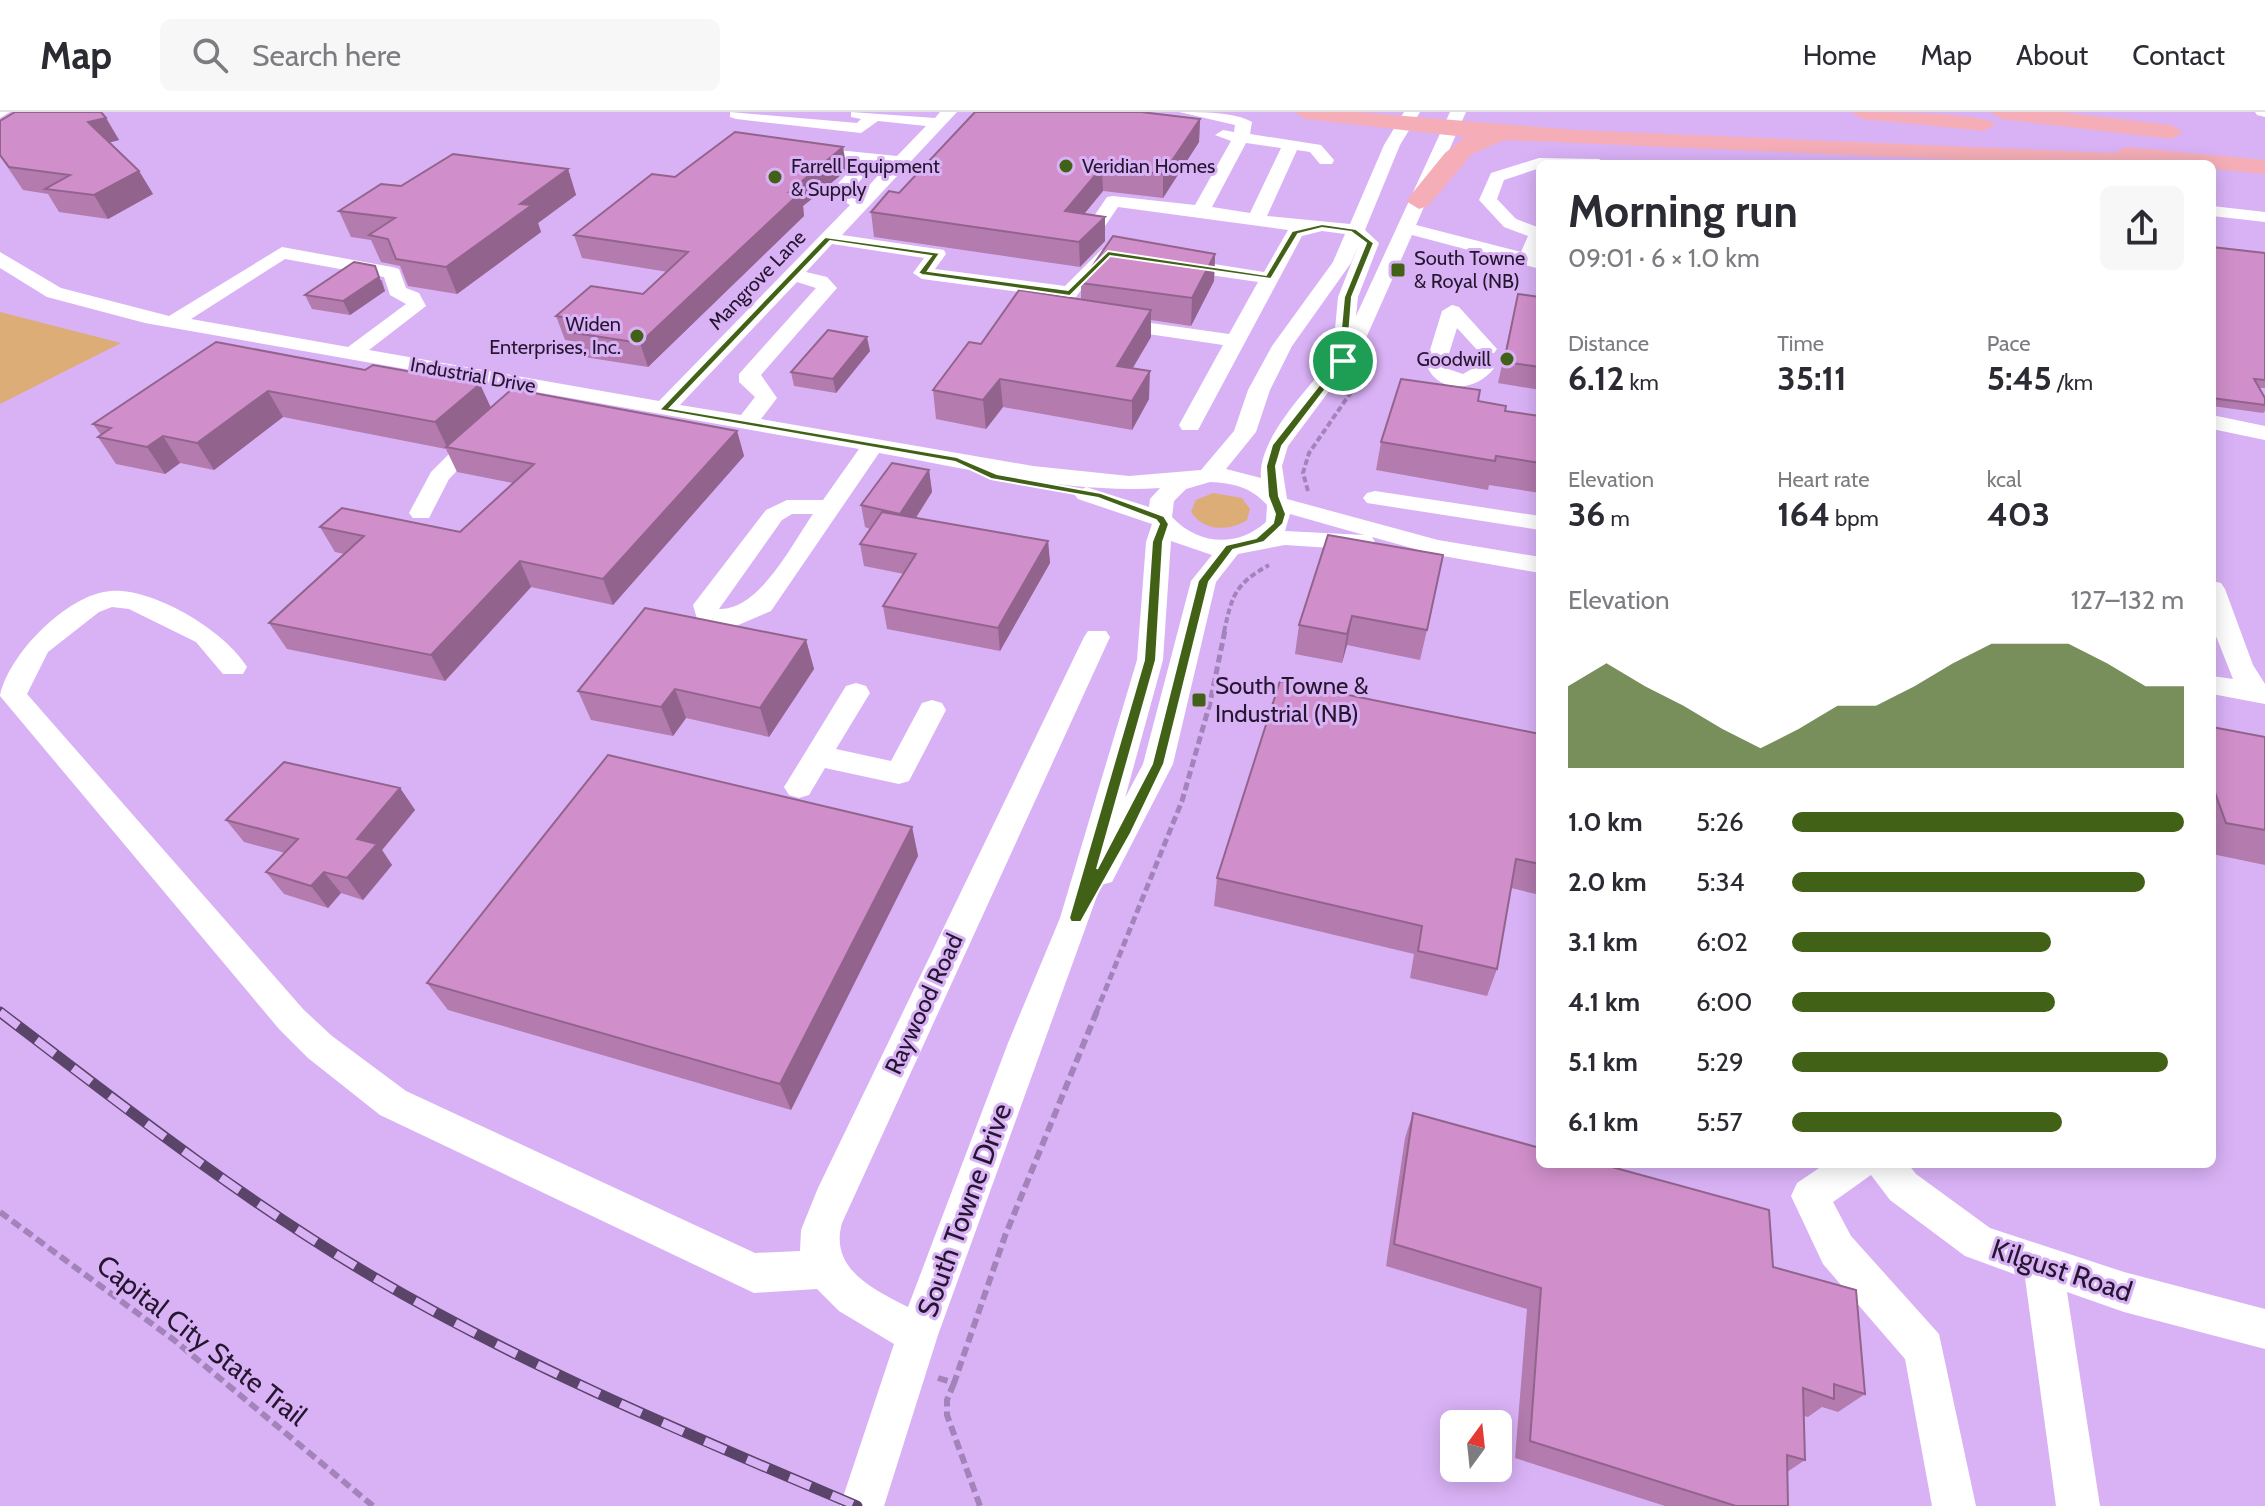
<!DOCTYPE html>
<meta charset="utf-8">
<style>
body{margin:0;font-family:Cabin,sans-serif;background:#f7f7f7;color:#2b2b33;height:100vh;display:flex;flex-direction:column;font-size:30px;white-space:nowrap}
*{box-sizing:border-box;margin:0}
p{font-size:26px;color:#7c7c81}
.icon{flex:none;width:44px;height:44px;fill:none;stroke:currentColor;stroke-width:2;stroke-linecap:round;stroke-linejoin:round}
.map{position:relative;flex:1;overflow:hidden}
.side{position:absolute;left:1536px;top:48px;width:680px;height:1008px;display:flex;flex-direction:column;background:#fff;border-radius:12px;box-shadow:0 4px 20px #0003}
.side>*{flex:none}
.needle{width:52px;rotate:15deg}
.buttons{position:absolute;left:1440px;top:1298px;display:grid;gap:16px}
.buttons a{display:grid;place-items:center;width:72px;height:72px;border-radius:12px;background:#fff;box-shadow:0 4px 20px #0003;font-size:40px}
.pin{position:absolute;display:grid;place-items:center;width:68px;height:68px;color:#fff;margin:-34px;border:4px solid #fff;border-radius:50%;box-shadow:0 2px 8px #0007}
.round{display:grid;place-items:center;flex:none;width:84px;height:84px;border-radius:12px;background:#f7f7f7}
.head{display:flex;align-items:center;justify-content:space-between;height:136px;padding:0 32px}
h1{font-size:44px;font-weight:800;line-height:60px}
.figures{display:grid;grid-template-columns:repeat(3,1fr);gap:12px;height:136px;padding:8px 32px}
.figures div{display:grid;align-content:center}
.figures b{font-size:34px;font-weight:800}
.figures small{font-size:22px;font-weight:400}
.figures p{font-size:22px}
.chart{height:224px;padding:16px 32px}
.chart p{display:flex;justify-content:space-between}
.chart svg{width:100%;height:144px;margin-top:8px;fill:#416116;opacity:.7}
ul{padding:0 32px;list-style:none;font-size:26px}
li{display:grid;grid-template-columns:128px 96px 1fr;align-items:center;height:60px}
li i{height:20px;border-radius:10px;background:#416116}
header{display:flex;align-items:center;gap:48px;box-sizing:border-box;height:112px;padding:0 40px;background:#fff;border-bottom:2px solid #e1e1e2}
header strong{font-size:38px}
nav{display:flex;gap:44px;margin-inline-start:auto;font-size:28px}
.search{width:560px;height:72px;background:#f7f7f7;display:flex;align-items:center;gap:20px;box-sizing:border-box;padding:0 28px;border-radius:12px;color:#7c7c81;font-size:30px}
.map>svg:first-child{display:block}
.green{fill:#dcad76}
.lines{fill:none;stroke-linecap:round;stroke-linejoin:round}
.path-far2{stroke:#a283ba;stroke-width:4;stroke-dasharray:6 3;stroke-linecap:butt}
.path-far1{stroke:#a283ba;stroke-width:5;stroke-dasharray:8 4;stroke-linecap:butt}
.path{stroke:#a283ba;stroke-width:6;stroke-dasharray:10 5;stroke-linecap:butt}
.minor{fill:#fff;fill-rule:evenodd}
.highway{fill:#f5aeb8;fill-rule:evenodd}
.rail-casing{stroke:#5a446a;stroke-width:11}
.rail{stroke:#d9b2f6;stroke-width:8;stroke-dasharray:23;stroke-linecap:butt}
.wall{fill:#b37bae}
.shaded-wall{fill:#92648d}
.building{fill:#d08fca;stroke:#92648d;stroke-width:2}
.route{fill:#416116;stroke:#fff;stroke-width:2;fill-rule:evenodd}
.poi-dot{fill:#416116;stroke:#d9b2f6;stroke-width:3}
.labels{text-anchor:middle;stroke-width:6;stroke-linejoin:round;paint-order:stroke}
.far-poi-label{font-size:20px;fill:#25162f;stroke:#d9b2f6;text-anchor:start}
.far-street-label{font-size:20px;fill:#25162f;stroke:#d9b2f6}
.poi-label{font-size:24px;fill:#25162f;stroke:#d9b2f6;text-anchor:start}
.street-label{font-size:24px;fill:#25162f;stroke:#d9b2f6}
.near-street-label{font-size:28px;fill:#25162f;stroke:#d9b2f6}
</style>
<header>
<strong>Map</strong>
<div class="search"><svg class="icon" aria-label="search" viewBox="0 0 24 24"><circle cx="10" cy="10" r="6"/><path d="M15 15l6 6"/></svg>Search here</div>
<nav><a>Home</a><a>Map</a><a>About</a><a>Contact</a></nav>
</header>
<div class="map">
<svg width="2265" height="1394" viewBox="0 0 2265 1394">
<rect width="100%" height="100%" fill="#d9b2f6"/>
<path class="green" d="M0,200L121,231L0,292Z
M1213,381L1242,386L1250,397L1247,408C1229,420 1203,419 1191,400L1196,388Z"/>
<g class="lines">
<path class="path-far2" d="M1308,379L1303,361L1309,341L1367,257
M1224,520C1232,483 1235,472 1269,453"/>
<path class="path-far1" d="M1096,901L1182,689L1210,591L1225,518"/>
<path class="path" d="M0,1100L174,1228L373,1394
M938,1266L954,1271L1005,1124L1097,899
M954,1271L947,1288V1303L980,1394"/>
<path class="minor" d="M0,0H10L0,6Z
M730,0L857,11L861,7L851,5V0L935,6L940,0H957L842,123L944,138L946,142L935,157L1065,174L1101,138L1123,139V147C1097,153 1081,178 1066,199L1229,222L1258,170L1176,158L1167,152L1176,146L1264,160L1288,118L1118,95L1103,117H1091L1088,113L1107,85L1113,84L1195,93L1231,29L1215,23L1223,18L1234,20L1235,13L1179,0C1201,0 1235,0 1252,10L1250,22L1321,33L1334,48L1332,52H1320L1310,40L1297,38L1267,104L1350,112L1384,33L1404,0H1420L1400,33L1365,118L1379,131L1358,185L1356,204L1450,0H1466L1416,113L1521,140L1528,124L1504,115L1479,88L1491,61L1539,46L1599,47L1607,52H1540V56L1504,68L1497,87L1516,107L1540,116V157L1412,123L1362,235L1288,334L1282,354L1287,387L1438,428L1540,445V461L1437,443L1372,425L1375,430L1372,435L1363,438L1285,433L1238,442L1216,470L1173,652L1112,770L1101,773L938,1223L884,1394H840L894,1232L839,1199L817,1177L754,1181L380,1003L308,946L279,917L0,584C8,543 67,482 111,479C154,476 225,519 247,555L243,562H223L196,530L129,497L112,495L99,500L48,540L27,582L303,897L332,924L406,979L755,1141L800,1139L801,1118L818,1076L1084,525L1088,519H1106L1110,525L842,1111C829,1157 873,1177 908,1195L1008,931L1060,806L1137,548L1146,430L1152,412L1078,387L1074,382L1086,375L1149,395L1150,387L1160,376C1067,382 971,357 879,341L771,499L736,514L698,510L693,493L766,398L787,388H823L859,337L145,211L47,185L0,156V140L61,176L169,204L282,135L392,155L399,157L406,176L419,181L426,194L369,238L659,289L850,93L829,81L859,49L798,40V34L897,44L926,14L878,9L861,21L736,7L730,5ZM1246,31L1281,36L1250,101L1212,95ZM876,52L888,53L859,84L849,80ZM1322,119L1345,122L1333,150L1272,234L1248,278L1234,319L1201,358L1129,364L1033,354L761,307L777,286L761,263L837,176L827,165L806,160L832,132L924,146L913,161L922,167L1057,185L1043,203L1046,207L1223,233L1179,313L1182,318H1198L1302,124ZM1359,132L1338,185L1333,239L1335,243C1311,274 1257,326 1261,366L1226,357L1256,320L1270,278L1292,234L1351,151ZM285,147L384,165L390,183L406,192L348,235L191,207ZM797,170L816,176L739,262V270L755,285L741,303L680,293ZM1210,370C1233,371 1251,375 1267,393L1266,410C1237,436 1198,433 1172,405L1174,389L1186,377ZM792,402H813C792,432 759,499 719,497L782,408ZM1290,402L1364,423L1285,419ZM1171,429L1212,443L1191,469L1143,652L1125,686L1163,548Z
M2255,0H2265V5L2257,3Z
M2212,94L2265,100V110L2212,104Z
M1452,193L1459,195L1497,237L1494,241H1480L1457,216L1446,251L1448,257L1463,262L1484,250L1494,256C1477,280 1436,283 1426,251L1442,199Z
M2212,303L2265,314V328L2212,317Z
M483,314L494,321L449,367L429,406H413L409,401L431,360L475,316Z
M1375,379L1540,404V418L1367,391L1363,386L1367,381Z
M2212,469L2221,471L2225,477L2253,553L2265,572V592L2212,582V564L2233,567L2212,514Z
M856,571L866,574L870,581L836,637L891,649L922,591L932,588L942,591L946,598L909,669L899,672L825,656L809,683L799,686L789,683L784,675L789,667L846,574Z
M1825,1052H1908L1916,1062L1990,1116L2124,1160L2265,1197V1237L2124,1200L2067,1180L2100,1394H2056L2025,1166L1965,1144L1890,1088L1871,1063L1833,1090L1851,1124L1939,1222L1976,1394H1932L1905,1247L1823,1152L1791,1084L1797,1071Z"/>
<path class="highway" d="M1294,0H1356L1576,18L2114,41L2126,35L2265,48V62L2212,57V52H2054L1505,28L1472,42L1428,94L1419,97L1406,89L1445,41L1465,25L1305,7Z
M1851,0C1876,0 1982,0 1996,12L1984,19L1862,7Z
M1990,0H2060L2171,13L2183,20L2171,27L2001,7Z"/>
<defs>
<path id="rail" d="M0,900C120,992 240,1086 370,1163C525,1255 692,1324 857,1394"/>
</defs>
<use href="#rail" class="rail-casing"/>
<use href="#rail" class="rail"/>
</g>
<path class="wall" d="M106,6L119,28L109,30L139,59L153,82L108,107L59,100L48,82L23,78L0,44V9Z
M1200,7L1199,30L1163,86L1103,79L1084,102L1105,129L1080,155L874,125L871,100L899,81Z
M568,57L576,83L538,111L541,120L457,182L408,174L400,154L381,150L371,128L351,125L339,99L401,74Z
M847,58L803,94L804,104L648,255L584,245L578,230L565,228L556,204L643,182L668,160L582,146L574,123L675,65Z
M2212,135L2265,141V276H2259L2265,286V299L2263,301L2212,294Z
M1215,142L1214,169L1191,214L1151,208V225L1133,256L1149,287L1132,318L1003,295L986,317L936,307L933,278L981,232L1081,187V171Z
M382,168L385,179L350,203L312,197L305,183Z
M1518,182L1540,185V278L1498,271Z
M216,230L490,296L737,319L744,344L613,493L531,475L445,569L287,537L269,511L344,442L335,440L320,415L460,420L513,371L457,360L446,337L283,305L214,358L180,351L165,362L116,352L98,325L101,323L93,312Z
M870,239L836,281L794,274L791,260Z
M1478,289L1505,299L1540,304V381L1489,373L1488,378L1376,358L1381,330Z
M929,358L932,380L916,406L1048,429L1050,451L1000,539L887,517L883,494L904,462L864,454L860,432L870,417L865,415L861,393Z
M1328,423L1427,518L1420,548L1347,533L1342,551L1295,542L1299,513Z
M806,528L814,557L769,625L686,606L673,624L591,608L578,579Z
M2212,615L2265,625V753L2212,742Z
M1540,622V783L1511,776L1497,857L1487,884L1410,866L1414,842L1214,794L1217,766Z
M400,676L415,698L382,738L392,753L363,788L341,781L328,796L284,782L266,760L285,741L244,730L226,708Z
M912,715L918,744L791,998L448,898L427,871Z
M1413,1001L1773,1155L1865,1282L1838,1300L1822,1295L1808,1305L1804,1304L1805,1348L1787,1360L1788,1394H1665L1515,1346L1527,1197L1386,1154L1405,1026Z"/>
<path class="shaded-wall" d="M106,6L119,28L101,33L88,10Z
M1200,7L1199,30L1163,86V62Z
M843,35L847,58L803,94L804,104L648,255L640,231L789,80Z
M1102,55L1103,79L1066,124L1065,99Z
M568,57L576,83L538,111L541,120L457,182L446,155L520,92Z
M139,59L153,82L108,107L94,83Z
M1105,105V129L1080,155L1079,130Z
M1215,142L1214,169L1191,214L1192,186Z
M375,154L385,179L350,203L343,189Z
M1151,198V225L1117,282V254Z
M867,225L870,239L836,281L833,267Z
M1150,259L1149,287L1132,318V289Z
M1000,267L1003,295L986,317L983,288Z
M480,272L492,298L447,335L435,310Z
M268,279L283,305L214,358L197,331Z
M737,319L744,344L613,493L603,467Z
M163,324L180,351L165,362L147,335Z
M929,358L932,380L904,424L900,402Z
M1048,429L1050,451L1000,539L998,516Z
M520,449L531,475L445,569L431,543Z
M1352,504L1347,533L1342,551L1347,522Z
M806,528L814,557L769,625L760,596Z
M675,577L686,606L673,624L661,595Z
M400,676L415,698L382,738L392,753L363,788L347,766L357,727Z
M912,715L918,744L791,998L780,972Z
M324,760L341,781L328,796L311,774Z"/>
<path class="building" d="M15,0H101L106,6L88,10L139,59L94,83L45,77L70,63L9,55L0,43V9Z
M975,0H1141L1200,7L1163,62L1102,55L1065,99L1105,105L1079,130L871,100L889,79L899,81Z
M735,20L843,35L789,80L800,81L640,231L575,221L590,209L556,204L591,174L643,182L688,140L574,123L652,62L675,65Z
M453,42L568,57L520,92L532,93L446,155L396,147L388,127L369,123L395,106L339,99L381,72L401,74Z
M1113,124L1215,142L1192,186L1081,171Z
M2212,135L2265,141V268L2254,267L2265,286V293L2212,286Z
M354,150L375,154L379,165L343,189L305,183Z
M1019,178L1151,198L1117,254L1150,259L1132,289L1000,267L983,288L933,278L969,230L981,232Z
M1518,182L1540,185V255L1504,250Z
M828,218L867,225L833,267L791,260Z
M216,230L365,258L373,253L480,272L435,310L268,279L197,331L163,324L147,335L98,325L111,316L93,312Z
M1401,267L1480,278L1478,289L1506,294L1505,299L1540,304V351L1496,344L1495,349L1381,330Z
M512,277L737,319L603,467L520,449L431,543L269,511L364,424L320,415L342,396L460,420L534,352L446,335Z
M892,351L929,358L900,402L861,393Z
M882,400L1048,429L998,516L883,494L916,442L860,432Z
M1328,423L1443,443L1427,518L1352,504L1347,522L1299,513Z
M645,496L806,528L760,596L675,577L661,595L578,579Z
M1280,569L1540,622V752L1516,747L1497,857L1418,839L1422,814L1217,766Z
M2212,615L2265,625V718L2226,711L2212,672Z
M608,643L912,715L780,972L427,871Z
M284,650L400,676L357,727L377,732L347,766L324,760L311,774L266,760L298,727L226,708Z
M1413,1001L1540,1036V1052H1601L1769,1098L1773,1155L1856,1178L1865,1282L1834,1272V1287L1803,1276L1805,1348L1787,1343L1788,1394H1736L1530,1329L1541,1176L1394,1132Z"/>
<path class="route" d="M1322,112L1356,117L1374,131L1352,185L1347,249L1282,334L1276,354L1279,384L1286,402L1283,412L1264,430L1233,438L1209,470L1164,652L1131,721L1081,810H1071L1069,806L1144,548L1152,430L1159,412L1156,408L1098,386L991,367L955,350L659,298L825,125L940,141L928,159L1068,178L1108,139L1266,163L1292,119ZM1322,116L1351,120L1366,131L1344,185L1338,249L1272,333L1266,354L1268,384L1275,402L1273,411L1256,426L1226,433L1198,469L1152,652L1097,757L1156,548L1163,430L1169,412L1164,404L1101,381L997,362L957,345L670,296L830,129L931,144L918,161L922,163L1070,184L1110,144L1271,167L1298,122Z"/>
<g class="poi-dot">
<circle cx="1066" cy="54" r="8"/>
<circle cx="775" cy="65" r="8"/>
<rect x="1390" y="150" width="16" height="16" rx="4"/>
<circle cx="637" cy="224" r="8"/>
<circle cx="1507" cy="247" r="8"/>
<rect x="1191" y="580" width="16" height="16" rx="4"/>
</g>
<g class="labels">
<g class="far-poi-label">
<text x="791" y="61">Farrell Equipment<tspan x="791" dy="23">&amp; Supply</tspan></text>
<text x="1082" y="61">Veridian Homes</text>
<text x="1414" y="153">South Towne<tspan x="1414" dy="23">&amp; Royal (NB)</tspan></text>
<text x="621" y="219" text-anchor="end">Widen<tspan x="621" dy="23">Enterprises, Inc.</tspan></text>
<text x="1491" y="254" text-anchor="end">Goodwill</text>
</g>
<g class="far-street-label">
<text transform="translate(757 168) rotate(-46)" y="7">Mangrove Lane</text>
<text transform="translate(473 263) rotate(10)" y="7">Industrial Drive</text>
</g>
<g class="poi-label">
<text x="1215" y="582">South Towne &amp;<tspan x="1215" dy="28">Industrial (NB)</tspan></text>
</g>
<g class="street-label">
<text transform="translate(924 892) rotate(-65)" y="8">Raywood Road</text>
</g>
<g class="near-street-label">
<text transform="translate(964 1098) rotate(-70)" y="10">South Towne Drive</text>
<text transform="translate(2062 1158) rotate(18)" y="10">Kilgust Road</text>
<text transform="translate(202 1228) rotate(38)" y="10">Capital City State Trail</text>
</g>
</g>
</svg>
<div class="buttons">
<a><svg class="needle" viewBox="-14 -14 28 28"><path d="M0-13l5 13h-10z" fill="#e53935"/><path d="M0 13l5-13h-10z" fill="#7c7c81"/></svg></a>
</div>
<div class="pin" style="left:1343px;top:249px;background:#1e9e55"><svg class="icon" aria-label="arrive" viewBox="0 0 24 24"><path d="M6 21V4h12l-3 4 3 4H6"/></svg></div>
<section class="side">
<div class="head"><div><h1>Morning run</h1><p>09:01 · 6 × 1.0 km</p></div><a class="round"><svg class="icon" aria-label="share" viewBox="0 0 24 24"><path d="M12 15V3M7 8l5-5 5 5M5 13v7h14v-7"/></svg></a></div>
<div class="figures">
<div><p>Distance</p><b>6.12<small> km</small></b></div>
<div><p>Time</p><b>35:11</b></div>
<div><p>Pace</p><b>5:45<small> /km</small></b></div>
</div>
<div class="figures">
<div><p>Elevation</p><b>36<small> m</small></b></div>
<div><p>Heart rate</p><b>164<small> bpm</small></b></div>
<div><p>kcal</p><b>403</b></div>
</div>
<div class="chart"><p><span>Elevation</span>127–132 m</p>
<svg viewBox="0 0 160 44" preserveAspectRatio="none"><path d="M0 44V19L10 12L20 19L30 25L40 32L50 38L60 32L70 25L80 25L90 19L100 12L110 6L120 6L130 6L140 12L150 19L160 19V44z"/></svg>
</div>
<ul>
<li><b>1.0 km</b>5:26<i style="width:100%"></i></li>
<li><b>2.0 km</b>5:34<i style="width:90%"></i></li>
<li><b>3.1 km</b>6:02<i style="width:66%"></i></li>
<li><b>4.1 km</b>6:00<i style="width:67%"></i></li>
<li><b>5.1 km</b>5:29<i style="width:96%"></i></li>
<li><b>6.1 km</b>5:57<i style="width:69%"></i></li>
</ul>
</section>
</div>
